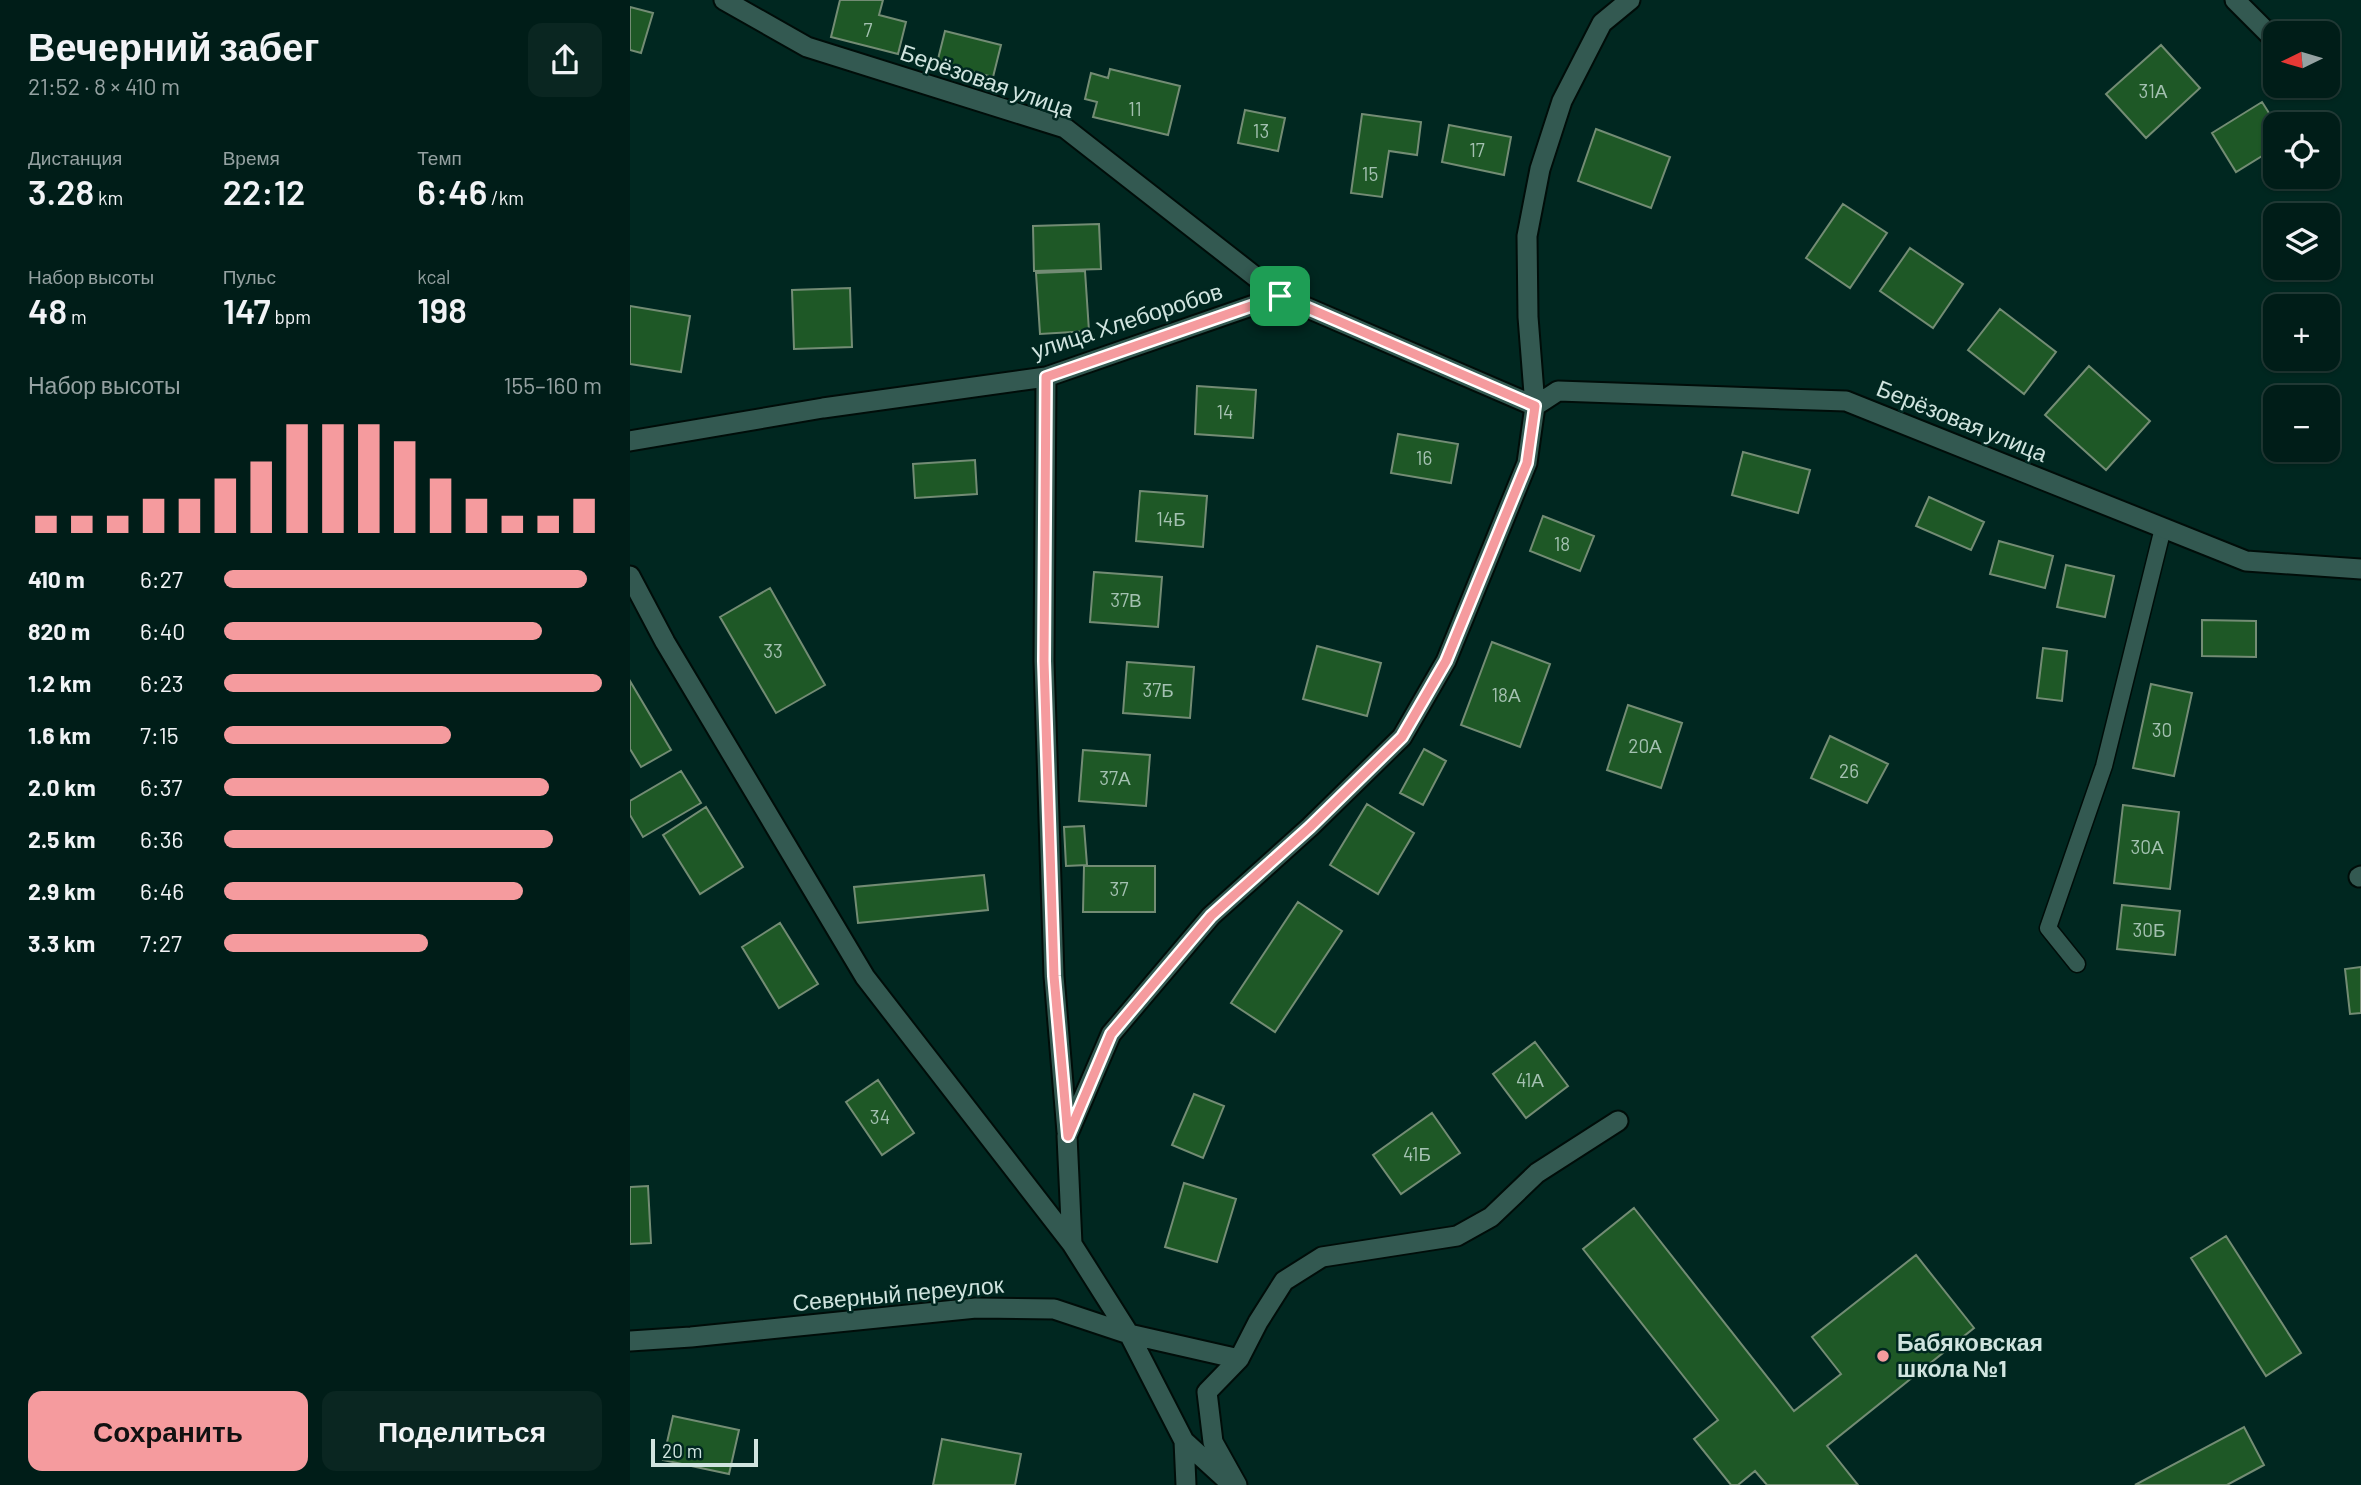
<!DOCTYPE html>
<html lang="ru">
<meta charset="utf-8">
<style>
body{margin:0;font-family:Barlow,sans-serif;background:#0a2621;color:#f1f3f6;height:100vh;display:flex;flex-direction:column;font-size:26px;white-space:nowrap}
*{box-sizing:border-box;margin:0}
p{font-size:23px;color:#95a2a2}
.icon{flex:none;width:38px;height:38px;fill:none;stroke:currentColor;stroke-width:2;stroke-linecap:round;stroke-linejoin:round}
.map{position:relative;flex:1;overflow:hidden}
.sheet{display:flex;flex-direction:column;background:#001d18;width:630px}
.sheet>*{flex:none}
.needle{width:46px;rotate:265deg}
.buttons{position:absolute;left:1633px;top:21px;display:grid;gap:14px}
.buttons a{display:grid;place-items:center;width:77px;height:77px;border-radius:14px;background:#001d18;box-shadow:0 2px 5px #0004,0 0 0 2px #223b37;font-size:35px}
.scale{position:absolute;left:21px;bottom:18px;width:107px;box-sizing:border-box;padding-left:7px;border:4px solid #d0e4df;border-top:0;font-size:19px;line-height:24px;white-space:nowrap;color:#d0e4df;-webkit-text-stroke:5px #002720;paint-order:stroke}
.pin{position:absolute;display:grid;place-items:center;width:60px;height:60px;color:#fff;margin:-30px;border-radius:14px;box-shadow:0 4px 10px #0006}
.round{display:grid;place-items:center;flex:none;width:74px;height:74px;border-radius:14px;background:#0a2621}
.overview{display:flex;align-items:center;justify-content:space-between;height:119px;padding:0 28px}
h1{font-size:38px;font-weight:600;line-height:52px}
.stats{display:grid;grid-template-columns:repeat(3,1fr);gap:10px;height:119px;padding:7px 28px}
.stats div{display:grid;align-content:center}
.stats b{font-size:35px;font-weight:600}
.stats small{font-size:19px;font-weight:400}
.stats p{font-size:19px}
.chart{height:196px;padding:14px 28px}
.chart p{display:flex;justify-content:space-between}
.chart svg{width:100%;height:126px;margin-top:7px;stroke:#f59b9e;stroke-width:6}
.action{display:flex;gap:14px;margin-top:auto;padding:14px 28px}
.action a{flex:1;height:80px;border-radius:14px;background:#f59b9e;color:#111;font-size:28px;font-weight:600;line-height:80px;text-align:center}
.action a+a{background:#0a2621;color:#f1f3f6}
ul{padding:0 28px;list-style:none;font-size:23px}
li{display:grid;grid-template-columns:112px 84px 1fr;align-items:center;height:52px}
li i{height:18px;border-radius:9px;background:#f59b9e}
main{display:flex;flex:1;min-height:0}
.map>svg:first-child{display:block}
.building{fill:#1e5826;stroke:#738c74;stroke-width:2}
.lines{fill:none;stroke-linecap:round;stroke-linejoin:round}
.service-casing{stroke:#000d09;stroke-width:19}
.minor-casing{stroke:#000d09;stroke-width:23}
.service{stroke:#335951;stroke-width:16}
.minor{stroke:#335951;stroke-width:19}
.route-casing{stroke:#fff;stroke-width:14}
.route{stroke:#f59b9e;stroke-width:9}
.poi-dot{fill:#f59b9e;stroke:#002720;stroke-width:2.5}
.labels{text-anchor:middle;stroke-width:5;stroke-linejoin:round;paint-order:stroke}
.number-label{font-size:19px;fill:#a4c1b1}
.street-label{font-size:23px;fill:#d0e4df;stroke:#002720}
.poi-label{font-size:23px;font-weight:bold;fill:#d0e4df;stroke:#002720;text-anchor:start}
</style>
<main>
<section class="sheet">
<div class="overview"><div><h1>Вечерний забег</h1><p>21:52 · 8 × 410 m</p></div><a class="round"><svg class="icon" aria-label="share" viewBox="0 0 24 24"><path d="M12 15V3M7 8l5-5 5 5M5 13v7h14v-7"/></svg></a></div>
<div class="stats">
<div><p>Дистанция</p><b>3.28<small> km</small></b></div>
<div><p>Время</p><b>22:12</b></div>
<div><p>Темп</p><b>6:46<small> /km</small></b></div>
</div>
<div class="stats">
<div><p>Набор высоты</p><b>48<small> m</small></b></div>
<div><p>Пульс</p><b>147<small> bpm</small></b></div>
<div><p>kcal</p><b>198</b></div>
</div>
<div class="chart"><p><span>Набор высоты</span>155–160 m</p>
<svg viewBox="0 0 160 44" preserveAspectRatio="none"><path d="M5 44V38M15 44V38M25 44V38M35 44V32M45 44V32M55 44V25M65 44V19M75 44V6M85 44V6M95 44V6M105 44V12M115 44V25M125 44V32M135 44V38M145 44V38M155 44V32"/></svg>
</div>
<ul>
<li><b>410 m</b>6:27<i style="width:96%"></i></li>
<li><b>820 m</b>6:40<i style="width:84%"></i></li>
<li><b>1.2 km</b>6:23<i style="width:100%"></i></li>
<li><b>1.6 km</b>7:15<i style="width:60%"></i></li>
<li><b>2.0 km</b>6:37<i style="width:86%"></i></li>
<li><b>2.5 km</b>6:36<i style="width:87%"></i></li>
<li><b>2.9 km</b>6:46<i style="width:79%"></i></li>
<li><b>3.3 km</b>7:27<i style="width:54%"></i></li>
</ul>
<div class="action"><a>Сохранить</a><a>Поделиться</a></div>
</section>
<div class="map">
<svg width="1731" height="1485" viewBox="0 0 1731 1485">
<rect width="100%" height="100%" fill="#002720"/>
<path class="building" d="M210,0H253L249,15L276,22L268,54L201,37Z
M0,7L23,13L11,53L0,50Z
M315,31L371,45L363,77L307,63Z
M1531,45L1570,88L1516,138L1476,94Z
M480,69L550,86L538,135L463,117L467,102L455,99L461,73L478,78Z
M1632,102L1646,124L1645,148L1606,172L1582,133Z
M615,110L655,118L648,151L608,143Z
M732,114L791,122L787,155L759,151L752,197L721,193Z
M819,125L881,137L874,175L812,162Z
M966,129L1040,157L1021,208L948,181Z
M1213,204L1257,233L1220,288L1176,258Z
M469,224L471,269L404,271L403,226Z
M1280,248L1333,284L1303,328L1250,291Z
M455,271L459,331L410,334L406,273Z
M220,288L222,347L164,349L162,290Z
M0,306L60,316L51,372L0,364Z
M1370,309L1426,352L1394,394L1338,350Z
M1459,366L1520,421L1476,470L1415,415Z
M567,386L626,390L623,438L565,434Z
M768,434L828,444L821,483L761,473Z
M1113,452L1180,470L1168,513L1102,495Z
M345,460L347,494L285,498L283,464Z
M510,491L577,496L573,547L506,541Z
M1299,497L1354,522L1341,550L1286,526Z
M913,516L964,536L950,571L900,551Z
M1369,541L1423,556L1415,588L1360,574Z
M1436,565L1484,576L1475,617L1427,607Z
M464,572L532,577L528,627L460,622Z
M140,588L195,685L146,713L90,617Z
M1572,620L1626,621V657L1572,656Z
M862,642L920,664L890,747L831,725Z
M687,646L751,663L737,716L673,699Z
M1413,648L1437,651L1432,701L1407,698Z
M497,662L564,667L560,718L493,713Z
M0,681L41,750L11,767L0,749Z
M1521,684L1562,693L1544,776L1503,768Z
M998,705L1052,723L1031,788L977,770Z
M1200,736L1258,764L1237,803L1181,778Z
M794,749L816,761L793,805L770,793Z
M453,750L520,755L516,806L449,801Z
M51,771L71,803L13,837L0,815V801Z
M737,804L784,833L748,894L700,865Z
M1493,805L1549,812L1540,889L1484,883Z
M76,807L113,867L70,894L33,835Z
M454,826L457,865L436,866L434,827Z
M454,866H525V912H453Z
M354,875L358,910L228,923L224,887Z
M668,902L712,931L645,1032L601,1003Z
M1492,905L1550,911L1545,955L1487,949Z
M150,923L188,984L149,1008L112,947Z
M1731,967V1013L1720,1014L1715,969Z
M905,1042L938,1086L896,1118L863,1074Z
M248,1080L284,1133L252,1155L216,1102Z
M564,1094L594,1106L573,1158L542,1145Z
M802,1113L830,1153L771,1194L743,1155Z
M554,1183L606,1199L587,1262L535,1247Z
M18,1186L21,1243L0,1244V1187Z
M1004,1208L1164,1411L1211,1374L1182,1337L1286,1255L1344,1328L1197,1446L1228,1485H1137L1125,1471L1108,1485H1101L1064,1439L1088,1420L953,1249Z
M1596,1236L1671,1353L1636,1376L1561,1258Z
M43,1416L109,1430L99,1474L33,1460Z
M1614,1427L1634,1465L1597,1485H1505Z
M312,1439L391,1454L385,1485H303Z"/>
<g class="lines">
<defs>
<path id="service" d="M1447,964L1418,928L1474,766L1533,528"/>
<path id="minor" d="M94,0L177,47L435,128L650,296
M1605,0L1645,40
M416,377L414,661L424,976L437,1132
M905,406L928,391L1216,401L1616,561L1731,569
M0,441L193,408L416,377L650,296L905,406
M0,576L35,642L235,977L442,1244L499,1334L554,1441L556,1485
M1729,877L1731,876
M442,1244L437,1136L481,1034L581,916L680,827L772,737L816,661L897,463L905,406L898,317L897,236L910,169L932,101L972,23L1000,0
M0,1341L61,1337L346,1308L424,1309L499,1334L609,1359L628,1322L654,1281L692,1257L827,1236L861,1217L907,1173L988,1121
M554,1441L599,1482
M607,1485L583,1442L577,1392L609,1359"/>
</defs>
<use href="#service" class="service-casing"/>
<use href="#minor" class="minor-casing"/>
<use href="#service" class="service"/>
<use href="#minor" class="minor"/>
</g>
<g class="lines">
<defs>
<path id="route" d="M650,296L905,406L897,463L816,661L772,737L680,827L581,916L481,1034L438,1136L424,976L414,661L416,377Z"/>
</defs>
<use href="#route" class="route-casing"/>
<use href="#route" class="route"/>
</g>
<circle class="poi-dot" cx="1253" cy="1356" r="7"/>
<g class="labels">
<g class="number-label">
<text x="238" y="37">7</text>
<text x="1523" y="98">31А</text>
<text x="505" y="116">11</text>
<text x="631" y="138">13</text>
<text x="847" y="157">17</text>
<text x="740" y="181">15</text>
<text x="595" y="419">14</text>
<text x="794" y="465">16</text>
<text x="541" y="526">14Б</text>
<text x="932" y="551">18</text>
<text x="496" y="607">37В</text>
<text x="143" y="658">33</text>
<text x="528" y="697">37Б</text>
<text x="876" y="702">18А</text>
<text x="1532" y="737">30</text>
<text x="1015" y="753">20А</text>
<text x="1219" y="778">26</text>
<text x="485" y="785">37А</text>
<text x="1517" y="854">30А</text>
<text x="489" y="896">37</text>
<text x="1519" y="937">30Б</text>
<text x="900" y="1087">41А</text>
<text x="250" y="1124">34</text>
<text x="787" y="1161">41Б</text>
</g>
<g class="street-label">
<text transform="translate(357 81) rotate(19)" y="8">Берёзовая улица</text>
<text transform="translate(497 321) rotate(-18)" y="8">улица Хлеборобов</text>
<text transform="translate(1332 421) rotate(22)" y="8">Берёзовая улица</text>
<text transform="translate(268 1294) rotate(-5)" y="8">Северный переулок</text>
</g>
<g class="poi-label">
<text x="1267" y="1351">Бабяковская<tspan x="1267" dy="26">школа №1</tspan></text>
</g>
</g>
</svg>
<div class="buttons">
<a><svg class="needle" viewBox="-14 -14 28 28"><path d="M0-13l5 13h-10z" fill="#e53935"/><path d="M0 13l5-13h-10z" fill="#95a2a2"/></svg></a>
<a><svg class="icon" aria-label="locate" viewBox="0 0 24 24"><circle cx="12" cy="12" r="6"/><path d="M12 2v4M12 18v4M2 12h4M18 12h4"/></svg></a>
<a><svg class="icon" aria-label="layers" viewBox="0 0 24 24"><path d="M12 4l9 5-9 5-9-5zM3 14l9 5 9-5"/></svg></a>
<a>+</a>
<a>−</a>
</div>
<div class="scale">20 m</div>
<div class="pin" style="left:650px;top:296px;background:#1e9e55"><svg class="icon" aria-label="arrive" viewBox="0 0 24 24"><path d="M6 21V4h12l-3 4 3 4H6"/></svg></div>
</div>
</main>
